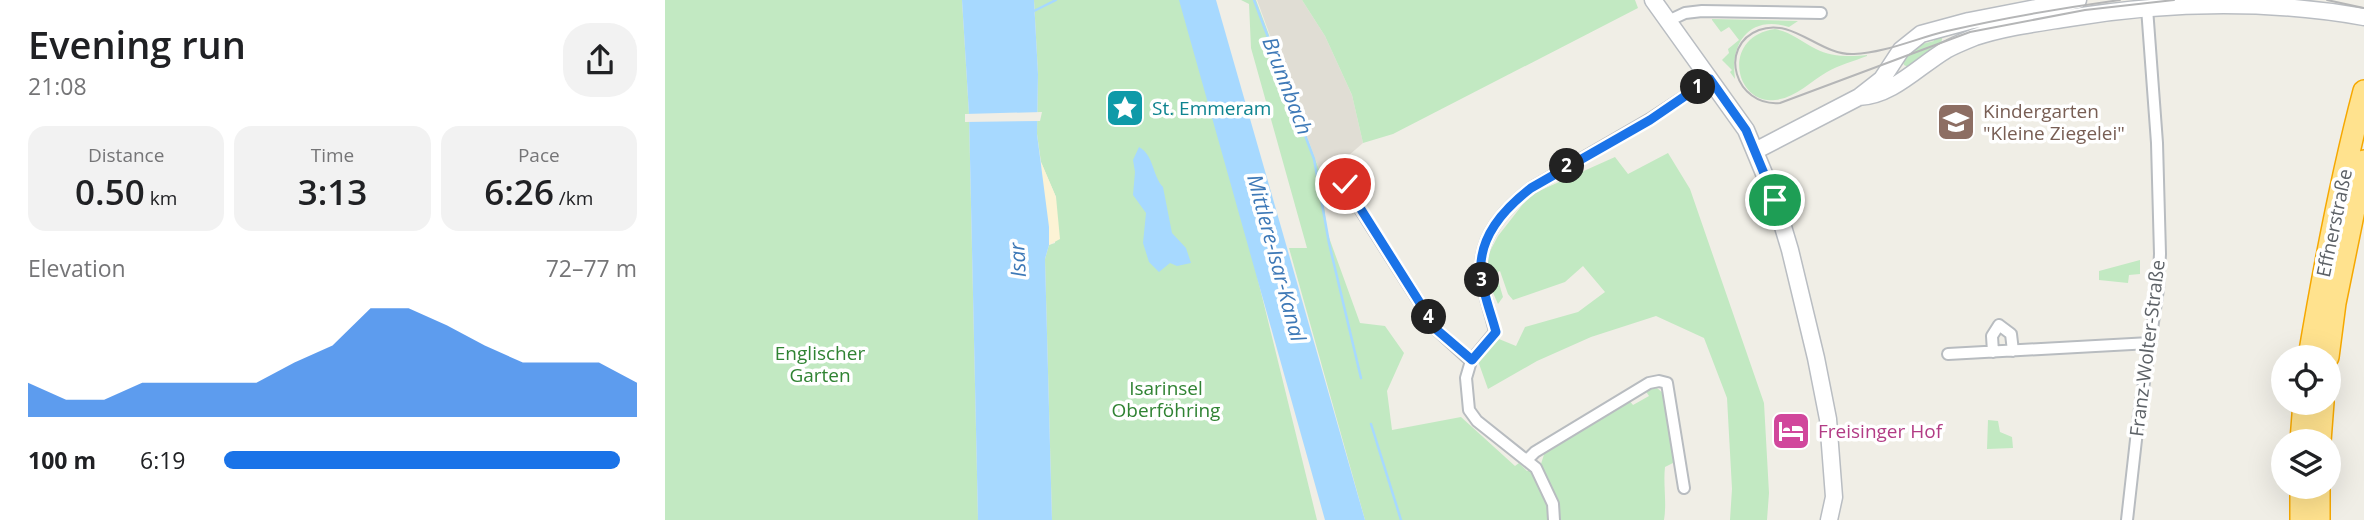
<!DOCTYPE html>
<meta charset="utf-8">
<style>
body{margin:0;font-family:"Open Sans",sans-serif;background:#f2f2f2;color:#202124;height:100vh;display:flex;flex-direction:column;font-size:26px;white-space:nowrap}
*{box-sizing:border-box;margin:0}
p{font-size:23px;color:#757577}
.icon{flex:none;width:38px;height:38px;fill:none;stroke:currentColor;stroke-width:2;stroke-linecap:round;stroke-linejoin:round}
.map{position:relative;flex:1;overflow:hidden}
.side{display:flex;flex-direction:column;background:#fff;width:665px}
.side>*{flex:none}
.buttons{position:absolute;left:1606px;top:345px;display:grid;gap:14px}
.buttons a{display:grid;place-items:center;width:70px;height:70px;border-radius:50%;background:#fff;box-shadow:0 7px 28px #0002;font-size:35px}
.pin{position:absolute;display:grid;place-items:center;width:60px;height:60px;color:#fff;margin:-30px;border:4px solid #fff;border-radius:50%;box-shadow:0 2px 7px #0007}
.km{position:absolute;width:35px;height:35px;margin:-18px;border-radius:50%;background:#222;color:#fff;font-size:19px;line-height:35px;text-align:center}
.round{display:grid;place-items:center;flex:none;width:74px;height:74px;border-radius:28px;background:#f2f2f2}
.headline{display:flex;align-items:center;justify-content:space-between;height:119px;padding:0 28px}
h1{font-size:38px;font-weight:600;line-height:52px}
.stats{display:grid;grid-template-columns:repeat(3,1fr);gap:10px;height:119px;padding:7px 28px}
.stats div{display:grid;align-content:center;border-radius:18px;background:#f2f2f2;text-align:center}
.stats b{font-size:35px;font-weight:600}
.stats small{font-size:19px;font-weight:400}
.stats p{font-size:19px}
.chart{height:196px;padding:14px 28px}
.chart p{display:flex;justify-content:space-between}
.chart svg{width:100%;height:126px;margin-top:7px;fill:#1a73e8;opacity:.7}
ul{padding:0 28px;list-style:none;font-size:23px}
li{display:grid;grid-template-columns:112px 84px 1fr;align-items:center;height:52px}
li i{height:18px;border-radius:9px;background:#1a73e8}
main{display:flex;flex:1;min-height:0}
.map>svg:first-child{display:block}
.education{fill:#e0ddd4}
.green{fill:#c2e9c2}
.sand{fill:#fcf3d5}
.water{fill:#a7d9ff}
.pier{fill:#f0eee6}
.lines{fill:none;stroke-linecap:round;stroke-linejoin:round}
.stream{stroke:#a7d9ff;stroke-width:2.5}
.street-casing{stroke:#b8bcc0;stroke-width:14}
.secondary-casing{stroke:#b9bdc2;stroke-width:19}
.highway-casing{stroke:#f6a800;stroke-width:24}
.street{stroke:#fff;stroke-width:10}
.secondary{stroke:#fff;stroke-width:16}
.highway{stroke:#ffe28e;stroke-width:21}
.tram{stroke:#b5b6b7;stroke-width:2}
.route-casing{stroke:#fff;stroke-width:14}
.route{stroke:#1a73e8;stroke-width:9}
.labels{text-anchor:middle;stroke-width:7;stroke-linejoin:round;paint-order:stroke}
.culture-label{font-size:19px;fill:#0d838f;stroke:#fff;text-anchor:start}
.education-label{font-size:19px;fill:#785e54;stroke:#fff;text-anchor:start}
.street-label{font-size:19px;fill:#5d6267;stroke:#fff}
.park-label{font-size:19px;fill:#308333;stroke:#fff}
.hotel-label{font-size:19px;fill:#b23c85;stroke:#fff;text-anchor:start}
.water-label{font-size:21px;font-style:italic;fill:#3e79b7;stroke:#fff}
</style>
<main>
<section class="side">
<div class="headline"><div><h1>Evening run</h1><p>21:08</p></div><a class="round"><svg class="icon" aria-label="share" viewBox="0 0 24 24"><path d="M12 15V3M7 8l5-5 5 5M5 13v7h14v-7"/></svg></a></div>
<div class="stats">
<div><p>Distance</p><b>0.50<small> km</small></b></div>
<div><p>Time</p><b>3:13</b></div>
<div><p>Pace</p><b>6:26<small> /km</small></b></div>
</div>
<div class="chart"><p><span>Elevation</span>72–77 m</p>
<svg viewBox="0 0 160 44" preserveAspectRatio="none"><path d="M0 44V32L10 38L20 38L30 32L40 32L50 32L60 32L70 25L80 19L90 6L100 6L110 12L120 19L130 25L140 25L150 25L160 32V44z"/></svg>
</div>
<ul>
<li><b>100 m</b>6:19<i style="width:96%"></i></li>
</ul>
</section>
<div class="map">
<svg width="1699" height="520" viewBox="0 0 1699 520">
<rect width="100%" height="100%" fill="#f0eee6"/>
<path class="education" d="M592,0H637L660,36L687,95L698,143L669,168L655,172Z"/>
<path class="green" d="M0,0H297L304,114L313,520H0Z
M369,0H515L577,215L652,520H387L380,259L384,245L390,243L391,197L376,162L372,134L373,74Z
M576,0H591L655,172L662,232L695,323L720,326L739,353L722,391L727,430L796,417L850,466L854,463L862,471L876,464L881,448L963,399L968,405L984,396L980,390L992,388L999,394L1010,462L1000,467C998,485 1002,502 999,520H700L624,248H642L586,48L584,4Z
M637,0H970L973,8L728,134L698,143L687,95L660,36Z
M1047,20V19L1133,21L1124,27C1085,15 1065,42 1070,79L1065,72L1067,70L1057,60L1064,53L1063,49L1074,40L1064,27L1056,32Z
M1110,29C1126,32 1137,42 1151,49C1165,57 1186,57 1202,55V56C1189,61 1174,65 1162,72C1145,82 1130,98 1110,100C1070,105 1055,37 1110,29Z
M1278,34L1276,44L1245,68L1239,65L1237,60L1253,45L1269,41L1268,37Z
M1003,153L1025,189L1099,403L1104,493L1102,520H1065L1067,489L1062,398L1039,338L991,316L926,337L872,361L823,389L813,361L834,339L851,346L860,327L913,312L940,292L918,266L900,282L848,300L843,294L835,271L831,273L838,297L833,304L821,277L824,253L833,236L865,195L950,157L963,174Z
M1475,260V274L1464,275L1463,283L1434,280V271Z
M1323,420L1333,421L1335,432L1347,437L1348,448L1322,449Z"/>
<path class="sand" d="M376,162L391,197L395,239L384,245Z"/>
<path class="water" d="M297,0H369L373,74L372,134L384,227V245L380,259L387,520H313L304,114Z
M514,0H551L700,520H660Z
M474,147C489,155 487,175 498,187L507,233L521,248L526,263L512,266L505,263L494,272L484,262L478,243L481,213L468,195L470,172L468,160Z"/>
<path class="pier" d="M377,112L375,121L300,122V114Z"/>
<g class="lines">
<path class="stream" d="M589,0L649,159L664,243L696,378
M369,11L391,0
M706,424L736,520"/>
<defs>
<path id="street" d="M1003,21L1020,13L1037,11L1156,13
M669,168L772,330L806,361
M1328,352L1327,336L1334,325L1346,334L1348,351
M1283,354L1485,343
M862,460L870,452L984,383L994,381L1002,383L1019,488
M889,520L888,504L871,468L812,421L804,410L801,378L806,361L830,332C826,313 818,294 816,274C813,237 839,209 866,188L985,119L1046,79
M1462,520L1473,422L1493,289L1495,254L1492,143L1482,8"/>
<path id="secondary" d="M988,0L1081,130L1110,200L1125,250L1151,358L1163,419L1169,497L1164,520
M1194,97C1227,96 1254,66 1281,50C1290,45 1300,41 1310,37C1340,27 1373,23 1404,18C1502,2 1602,0 1699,17
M1090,151L1194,97L1217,79L1236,50L1256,34L1304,21L1413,0"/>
<path id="highway" d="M1644,357C1659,268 1676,178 1699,91
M1663,357L1670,303L1699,161
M1636,441L1639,402
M1655,441L1658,402
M1636,486V520
M1654,486V520"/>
</defs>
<use href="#street" class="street-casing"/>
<use href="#secondary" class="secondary-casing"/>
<use href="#highway" class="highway-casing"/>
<use href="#street" class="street"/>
<use href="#secondary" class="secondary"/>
<use href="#highway" class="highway"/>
<path class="tram" d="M1455,0C1397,8 1339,18 1282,31C1252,38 1220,53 1189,54C1155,56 1128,17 1094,30C1052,46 1070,107 1115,103L1305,32L1420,10L1509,0
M1662,0L1699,8"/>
</g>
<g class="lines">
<defs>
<path id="route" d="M680,184L772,330L807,360L831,332C826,313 818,294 816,274C813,237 839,209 866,188L985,120L1045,79L1081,130L1110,200"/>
</defs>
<use href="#route" class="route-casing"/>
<use href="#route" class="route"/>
</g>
<defs>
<symbol id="sight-square" viewBox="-11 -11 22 22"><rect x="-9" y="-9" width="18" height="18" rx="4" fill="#0f9aa8" stroke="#fff"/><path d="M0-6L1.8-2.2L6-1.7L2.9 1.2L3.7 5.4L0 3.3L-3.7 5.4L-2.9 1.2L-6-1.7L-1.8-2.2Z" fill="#fff"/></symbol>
<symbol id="school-square" viewBox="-11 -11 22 22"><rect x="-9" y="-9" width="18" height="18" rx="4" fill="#8d6e63" stroke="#fff"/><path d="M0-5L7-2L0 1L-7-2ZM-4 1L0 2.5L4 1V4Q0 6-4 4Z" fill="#fff"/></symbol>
<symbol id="hotel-square" viewBox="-11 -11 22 22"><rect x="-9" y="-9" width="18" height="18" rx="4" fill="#d1479c" stroke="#fff"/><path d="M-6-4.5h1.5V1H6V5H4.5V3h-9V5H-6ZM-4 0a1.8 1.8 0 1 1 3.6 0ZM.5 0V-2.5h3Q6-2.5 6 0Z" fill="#fff"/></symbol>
</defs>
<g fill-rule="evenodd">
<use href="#sight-square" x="438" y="86" width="44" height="44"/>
<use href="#school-square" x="1269" y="100" width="44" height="44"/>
<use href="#hotel-square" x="1104" y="409" width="44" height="44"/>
</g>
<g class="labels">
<g class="culture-label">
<text x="487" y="115">St. Emmeram</text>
</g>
<g class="education-label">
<text x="1318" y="118">Kindergarten<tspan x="1318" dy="22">"Kleine Ziegelei"</tspan></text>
</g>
<g class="street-label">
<text transform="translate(1669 223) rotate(-78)" y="7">Effnerstraße</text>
<text transform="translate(1482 348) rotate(-83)" y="7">Franz-Wolter-Straße</text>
</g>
<g class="park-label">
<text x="155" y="360">Englischer<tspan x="155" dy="22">Garten</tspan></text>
<text x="501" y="395">Isarinsel<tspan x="501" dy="22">Oberföhring</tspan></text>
</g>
<g class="hotel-label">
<text x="1153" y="438">Freisinger Hof</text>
</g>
<g class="water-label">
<text transform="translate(622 86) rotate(69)" y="7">Brunnbach</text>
<text transform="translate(611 258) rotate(75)" y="7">Mittlere-Isar-Kanal</text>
<text transform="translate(353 260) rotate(-93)" y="7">Isar</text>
</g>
</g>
</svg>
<div class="buttons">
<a><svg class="icon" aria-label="locate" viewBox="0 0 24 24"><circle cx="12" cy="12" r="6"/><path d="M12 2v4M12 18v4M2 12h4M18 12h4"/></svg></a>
<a><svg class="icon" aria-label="layers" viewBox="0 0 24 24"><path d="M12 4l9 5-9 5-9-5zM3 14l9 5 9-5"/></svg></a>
</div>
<div class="pin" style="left:1110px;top:200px;background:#1e9e55"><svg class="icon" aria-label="arrive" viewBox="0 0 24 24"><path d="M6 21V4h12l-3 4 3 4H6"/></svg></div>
<div class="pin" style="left:680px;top:184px;background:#d93025"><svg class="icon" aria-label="check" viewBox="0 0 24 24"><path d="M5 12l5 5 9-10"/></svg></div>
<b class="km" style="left:1033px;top:87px">1</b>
<b class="km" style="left:902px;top:166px">2</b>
<b class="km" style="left:817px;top:280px">3</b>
<b class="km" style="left:764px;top:317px">4</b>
</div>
</main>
